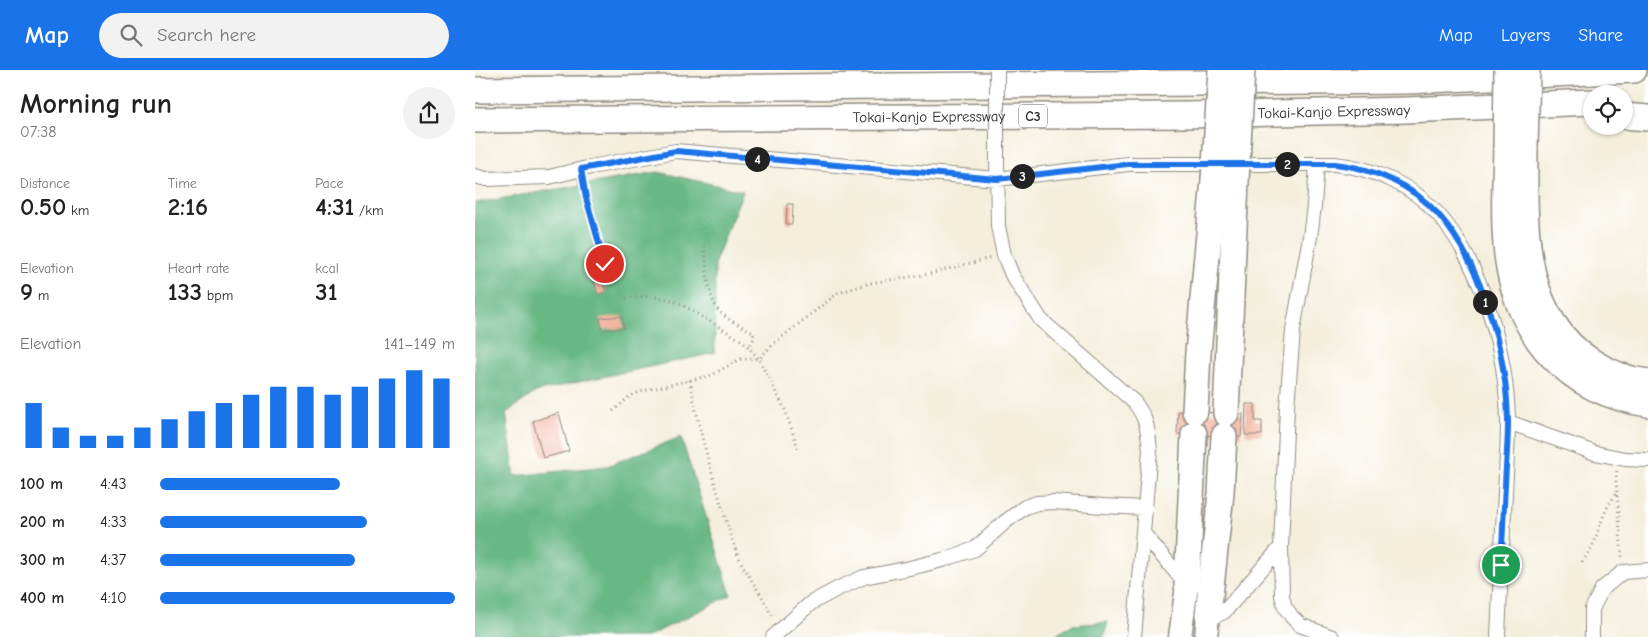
<!DOCTYPE html>
<meta charset="utf-8">
<style>
body{margin:0;font-family:"Comic Neue",sans-serif;background:#f2f2f2;color:#202124;height:100vh;display:flex;flex-direction:column;font-size:19px;white-space:nowrap}
*{box-sizing:border-box;margin:0}
p{font-size:16px;color:#757577}
.icon{flex:none;width:28px;height:28px;fill:none;stroke:currentColor;stroke-width:2;stroke-linecap:round;stroke-linejoin:round}
.map{position:relative;flex:1;overflow:hidden}
.sheet{display:flex;flex-direction:column;background:#fff;width:475px}
.sheet>*{flex:none}
.fabs{position:absolute;left:1108px;top:15px;display:grid;gap:10px}
.fabs a{display:grid;place-items:center;width:50px;height:50px;border-radius:50%;background:#fff;box-shadow:0 1px 4px #0004;font-size:25px}
.pin{position:absolute;display:grid;place-items:center;width:42px;height:42px;color:#fff;margin:-21px;border:2px solid #fff;border-radius:50%;box-shadow:0 1px 5px #0007}
.km{position:absolute;width:25px;height:25px;margin:-12px;border-radius:50%;background:#222;color:#fff;font-size:14px;line-height:25px;text-align:center}
.round{display:grid;place-items:center;flex:none;width:52px;height:52px;border-radius:26px;background:#f2f2f2}
.head{display:flex;align-items:center;justify-content:space-between;height:85px;padding:0 20px}
h1{font-size:28px;font-weight:800;line-height:38px}
.stats{display:grid;grid-template-columns:repeat(3,1fr);gap:8px;height:85px;padding:5px 20px}
.stats div{display:grid;align-content:center}
.stats b{font-size:25px;font-weight:800}
.stats small{font-size:14px;font-weight:400}
.stats p{font-size:14px}
.chart{height:140px;padding:10px 20px}
.chart p{display:flex;justify-content:space-between}
.chart svg{width:100%;height:90px;margin-top:5px;stroke:#1a73e8;stroke-width:6}
ul{padding:0 20px;list-style:none;font-size:16px}
li{display:grid;grid-template-columns:80px 60px 1fr;align-items:center;height:38px}
li i{height:12px;border-radius:6px;background:#1a73e8}
header{display:flex;align-items:center;gap:30px;box-sizing:border-box;height:70px;padding:0 25px;background:#1a73e8;color:#fff}
header strong{font-size:24px}
nav{display:flex;gap:28px;margin-inline-start:auto;font-size:18px}
.search{width:350px;height:45px;background:#f2f2f2;display:flex;align-items:center;gap:12px;box-sizing:border-box;padding:0 18px;border-radius:28px;color:#757577;font-size:19px}
main{display:flex;flex:1;min-height:0}
.map>svg:first-child{display:block}
.forest{fill:#68b884;stroke:#4a7258}
.building{fill:#f3b19e}
.lines{fill:none;stroke-linecap:round;stroke-linejoin:round}
.service-casing{stroke:#908c83;stroke-width:9}
.minor-casing{stroke:#908c83;stroke-width:16}
.trunk-casing{stroke:#908c83;stroke-width:25}
.motorway-casing{stroke:#908c83;stroke-width:28}
.path{stroke:#908c83;stroke-width:3;stroke-dasharray:1 4;stroke-linecap:butt}
.service{stroke:#fff;stroke-width:7}
.minor{stroke:#fff;stroke-width:14}
.trunk{stroke:#fff;stroke-width:22}
.motorway{stroke:#fff;stroke-width:25}
.minor-bridge-casing{stroke:#908c83;stroke-width:16;stroke-linecap:butt}
.motorway-bridge-casing{stroke:#908c83;stroke-width:28;stroke-linecap:butt}
.minor-bridge{stroke:#fff;stroke-width:14}
.motorway-bridge{stroke:#fff;stroke-width:25}
.route-casing{stroke:#fff;stroke-width:10}
.route{stroke:#1a73e8;stroke-width:6}
.labels{text-anchor:middle;stroke-width:4;stroke-linejoin:round;paint-order:stroke}
.shield{fill:#fff;stroke:#6b6b6b;stroke-width:1}
.shield-label{font-size:14px;font-weight:bold;fill:#2b2b2b}
.street-label{font-size:15px;fill:#2b2b2b;stroke:#fff}
</style>
<header>
<strong>Map</strong>
<div class="search"><svg class="icon" aria-label="search" viewBox="0 0 24 24"><circle cx="10" cy="10" r="6"/><path d="M15 15l6 6"/></svg>Search here</div>
<nav><a>Map</a><a>Layers</a><a>Share</a></nav>
</header>
<main>
<section class="sheet">
<div class="head"><div><h1>Morning run</h1><p>07:38</p></div><a class="round"><svg class="icon" aria-label="share" viewBox="0 0 24 24"><path d="M12 15V3M7 8l5-5 5 5M5 13v7h14v-7"/></svg></a></div>
<div class="stats">
<div><p>Distance</p><b>0.50<small> km</small></b></div>
<div><p>Time</p><b>2:16</b></div>
<div><p>Pace</p><b>4:31<small> /km</small></b></div>
</div>
<div class="stats">
<div><p>Elevation</p><b>9<small> m</small></b></div>
<div><p>Heart rate</p><b>133<small> bpm</small></b></div>
<div><p>kcal</p><b>31</b></div>
</div>
<div class="chart"><p><span>Elevation</span>141–149 m</p>
<svg viewBox="0 0 160 44" preserveAspectRatio="none"><path d="M5 44V22M15 44V34M25 44V38M35 44V38M45 44V34M55 44V30M65 44V26M75 44V22M85 44V18M95 44V14M105 44V14M115 44V18M125 44V14M135 44V10M145 44V6M155 44V10"/></svg>
</div>
<ul>
<li><b>100 m</b>4:43<i style="width:61%"></i></li>
<li><b>200 m</b>4:33<i style="width:70%"></i></li>
<li><b>300 m</b>4:37<i style="width:66%"></i></li>
<li><b>400 m</b>4:10<i style="width:100%"></i></li>
</ul>
</section>
<div class="map">
<svg width="1173" height="567" viewBox="0 0 1173 567">
<rect width="100%" height="100%" fill="#fff"/>
<filter id="ink" filterUnits="userSpaceOnUse"><feTurbulence type="fractalNoise" baseFrequency=".02" numOctaves="2"/><feDisplacementMap in="SourceGraphic" scale="10" xChannelSelector="R" yChannelSelector="G"/><feConvolveMatrix kernelMatrix="1 2 1 2 8 2 1 2 1" color-interpolation-filters="sRGB"/></filter>
<filter id="wash" filterUnits="userSpaceOnUse"><feTurbulence type="fractalNoise" baseFrequency=".0096" numOctaves="4" result="noise"/><feDisplacementMap in="SourceGraphic" scale="20" xChannelSelector="R" yChannelSelector="G"/><feGaussianBlur stdDeviation="1.12" result="paint"/><feColorMatrix in="noise" values="0 0 0 0 0 0 0 0 0 0 0 0 0 0 0 0 0 1.4 0 .05"/><feComposite in="paint" operator="in"/></filter>
<g filter="url(#wash)">
<rect width="100%" height="100%" fill="#f4eedb"/>
<path class="forest" d="M183,102L268,121L240,192V283L108,311L61,322L31,343L40,406L132,396L206,367L256,525L172,567H0V133Z
M633,552L629,567H577L598,555Z"/>
<g id="blocks">
<path class="building" d="M312,134H318L317,154H311Z
M127,209L131,222L123,225L119,212Z
M147,246L149,258L127,260L125,248Z
M771,334H780V351H787V365H770Z
M703,341L768,344L766,367L702,364Z
M84,343L94,381L68,388L58,351Z"/>
</g>
</g>
<g filter="url(#ink)">
<use href="#blocks" fill-opacity="0" stroke="#908c83" stroke-width="1"/>
<g class="lines">
<defs>
<path id="service" d="M105,99L111,128L130,194"/>
<path id="minor" d="M522,89L523,156L529,185L537,205L566,250L659,332C672,348 673,360 675,380L659,567
M842,94L839,136L835,167L818,260L812,337L806,477L807,526L810,537L817,547L825,555L857,567
M0,106L11,109L74,107L116,97L201,81L522,109L653,94H860C898,98 937,115 963,144C1008,195 1032,285 1033,352C1033,376 1031,400 1030,424C1027,471 1025,519 1023,567
M1033,352L1120,383L1150,389L1173,390
M668,463L711,514
M733,545H742L749,542L806,477
M298,567L336,533L362,519L389,507L435,498L467,490L500,479L530,452L550,437L562,433L579,432L628,436L670,438
M1117,567V539L1127,519L1148,502L1173,500"/>
<path id="trunk" d="M705,567L712,515
M731,567L733,545"/>
<g id="motorway">
<path d="M0,20L932,11L1159,0"/>
<path d="M1149,46L1173,48"/>
<path id="s1" d="M0,50L711,45L931,40L1116,32"/>
<path d="M1031,78C1030,113 1028,150 1032,185C1042,265 1092,323 1173,334"/>
<path d="M1050,78C1050,153 1044,244 1116,291C1133,302 1152,310 1173,312"/>
<path d="M720,341L723,283L739,110"/>
<path d="M751,343L761,111"/>
<path d="M712,515L719,364"/>
<path d="M733,545L746,423L749,366"/>
</g>
</defs>
<use href="#service" class="service-casing"/>
<use href="#minor" class="minor-casing"/>
<use href="#trunk" class="trunk-casing"/>
<use href="#motorway" class="motorway-casing"/>
<path class="path" d="M229,176C232,194 232,227 244,241C252,250 267,256 278,262L279,268L274,278
M151,228L173,226L193,229L206,234L269,272L284,289L298,274L363,223L395,213L454,204L515,188
M215,310C223,356 235,399 249,443C253,457 257,470 262,483C271,506 288,524 297,547
M138,341L154,327L164,322L237,305L265,289H284L310,340L324,381
M1142,401L1141,411L1147,487
M1107,492C1121,474 1119,470 1127,450C1130,440 1136,431 1142,423"/>
<use href="#service" class="service"/>
<use href="#minor" class="minor"/>
<use href="#trunk" class="trunk"/>
<use href="#motorway" class="motorway"/>
<defs>
<path id="minor-bridge" d="M522,0V89"/>
<path id="motorway-bridge" d="M1031,78L1032,0
M1050,78L1052,0
M739,110L746,0
M761,111L767,0"/>
</defs>
<use href="#minor-bridge" class="minor-bridge-casing"/>
<use href="#motorway-bridge" class="motorway-bridge-casing"/>
<use href="#minor-bridge" class="minor-bridge"/>
<use href="#motorway-bridge" class="motorway-bridge"/>
</g>
</g>
<g class="lines" filter="url(#ink)">
<defs>
<path id="route" d="M130,194L111,128L106,99L201,81L522,109L653,94H860C898,98 937,115 963,144C1008,195 1032,285 1033,352C1033,367 1032,382 1031,397C1029,430 1028,463 1026,495"/>
</defs>
<use href="#route" class="route-casing"/>
<use href="#route" class="route"/>
</g>
<g class="labels">
<rect class="shield" x="544" y="34.5" width="28" height="23" rx="4"/>
<g class="shield-label">
<text x="558" y="51">C3</text>
</g>
<g class="street-label">
<text dy="5" stroke="none"><textPath href="#s1" startOffset="859">Tokai-Kanjo Expressway</textPath></text>
<text dy="5" stroke="none"><textPath href="#s1" startOffset="454">Tokai-Kanjo Expressway</textPath></text>
</g>
</g>
</svg>
<div class="fabs">
<a><svg class="icon" aria-label="locate" viewBox="0 0 24 24"><circle cx="12" cy="12" r="6"/><path d="M12 2v4M12 18v4M2 12h4M18 12h4"/></svg></a>
</div>
<div class="pin" style="left:1026px;top:495px;background:#1e9e55"><svg class="icon" aria-label="arrive" viewBox="0 0 24 24"><path d="M6 21V4h12l-3 4 3 4H6"/></svg></div>
<div class="pin" style="left:130px;top:194px;background:#d93025"><svg class="icon" aria-label="check" viewBox="0 0 24 24"><path d="M5 12l5 5 9-10"/></svg></div>
<b class="km" style="left:1010px;top:232px">1</b>
<b class="km" style="left:812px;top:94px">2</b>
<b class="km" style="left:547px;top:106px">3</b>
<b class="km" style="left:282px;top:89px">4</b>
</div>
</main>
